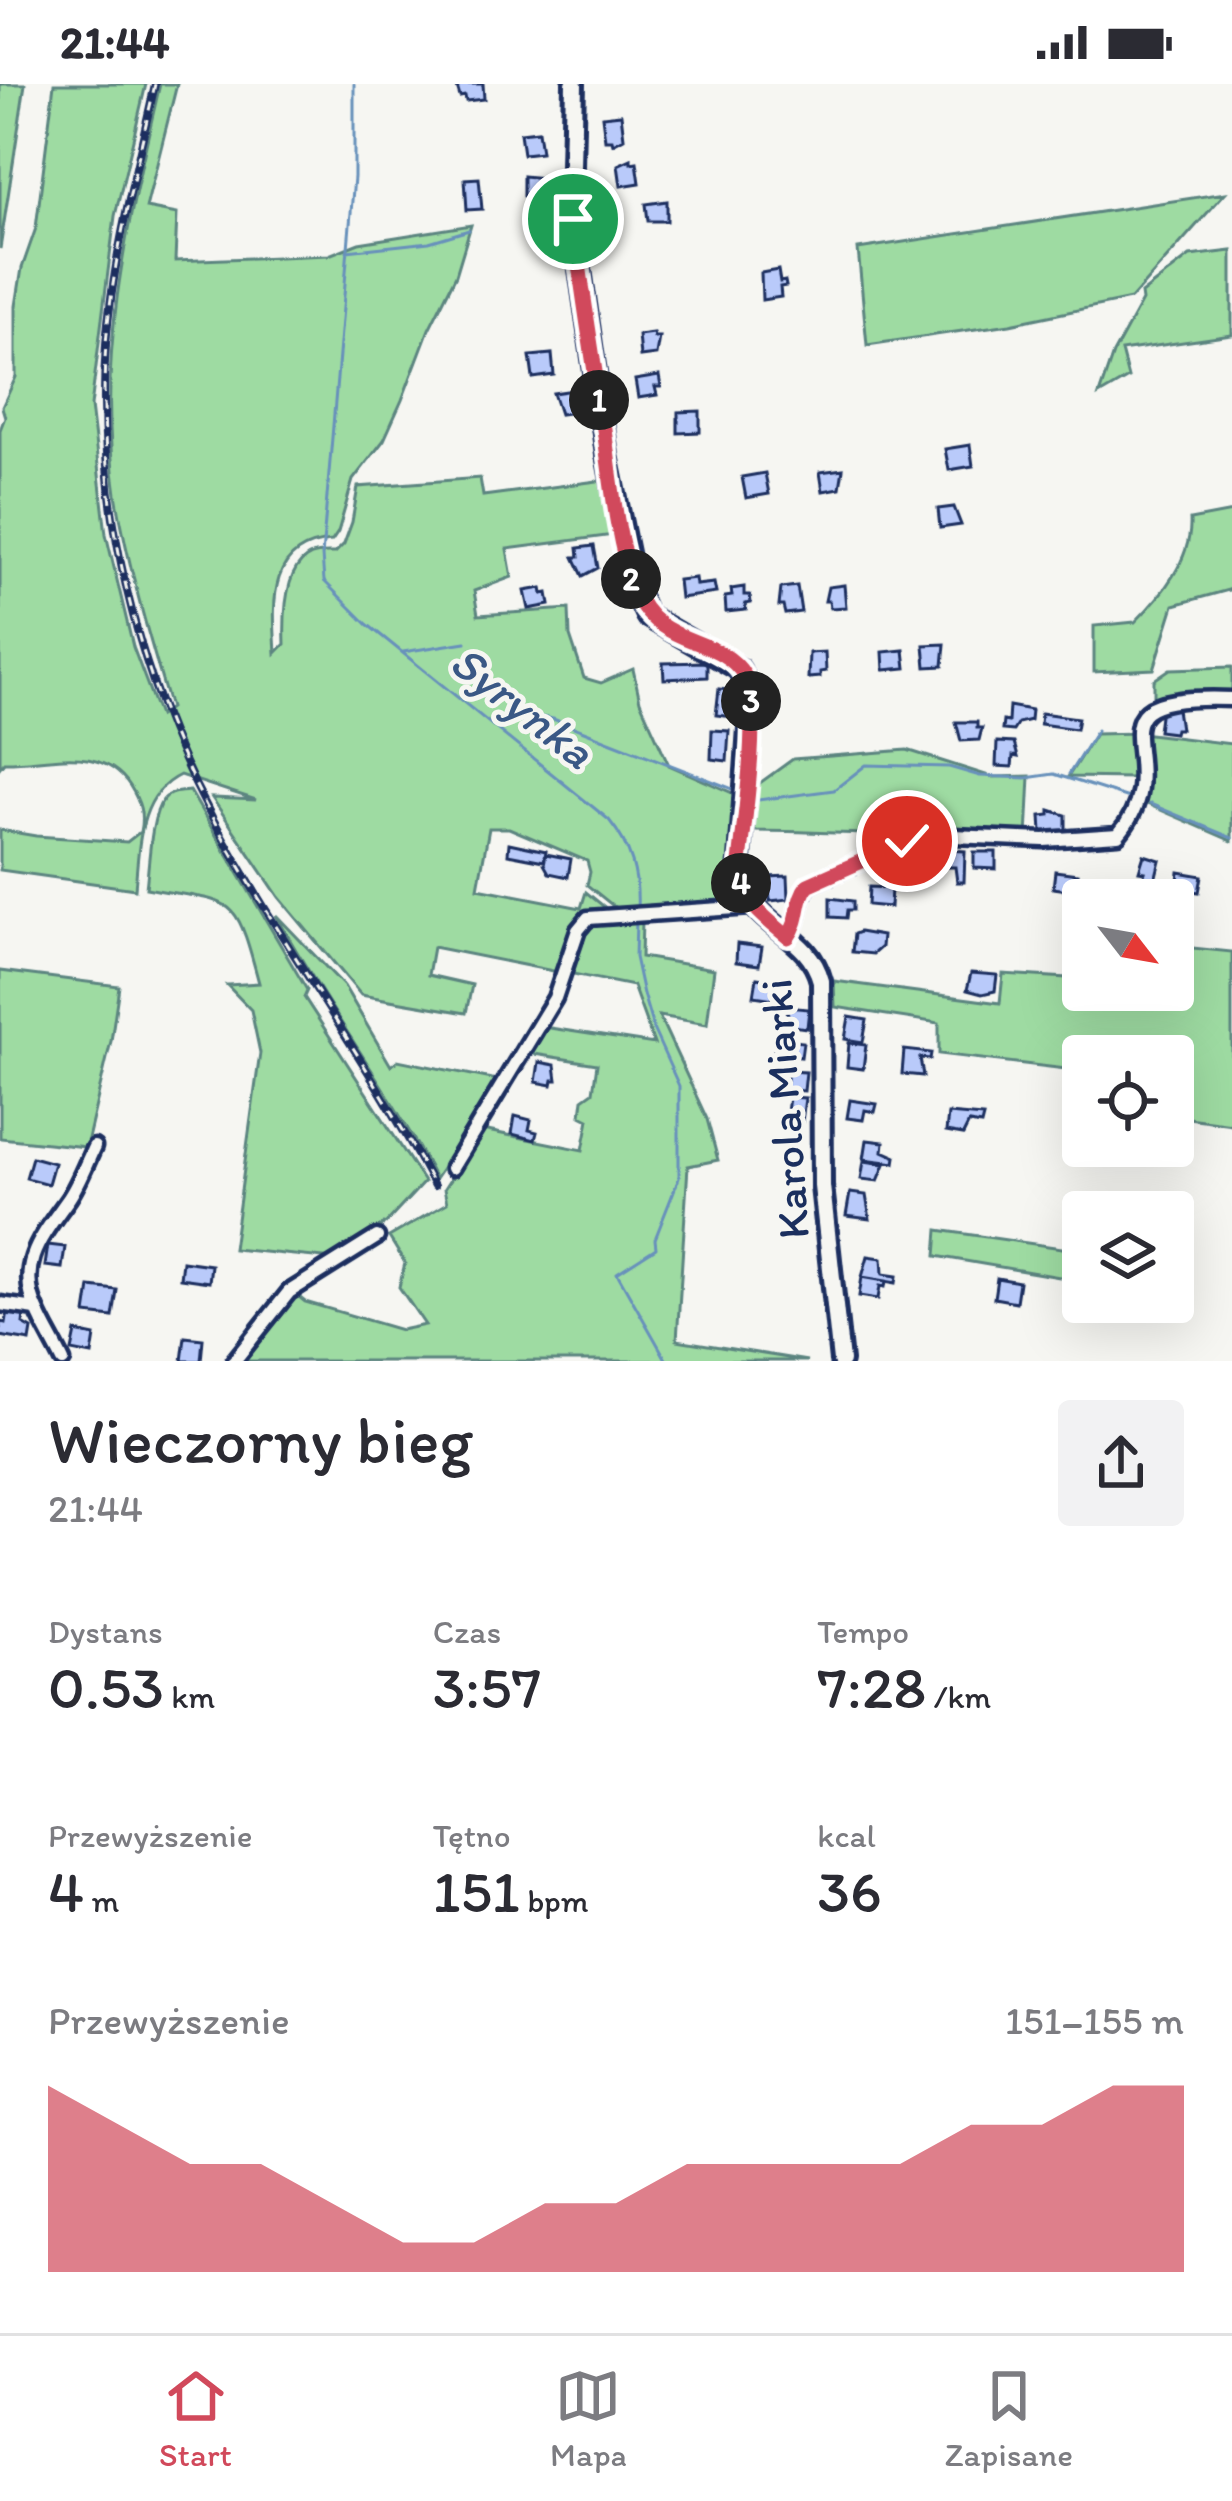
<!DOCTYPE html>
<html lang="pl">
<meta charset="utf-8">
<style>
body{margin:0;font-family:Itim,sans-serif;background:#f2f2f3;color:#2b2b33;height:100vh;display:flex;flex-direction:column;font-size:45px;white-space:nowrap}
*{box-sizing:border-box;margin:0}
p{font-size:39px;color:#7c7c81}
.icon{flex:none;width:66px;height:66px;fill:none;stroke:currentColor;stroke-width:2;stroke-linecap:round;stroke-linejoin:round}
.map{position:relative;height:1277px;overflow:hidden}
.sheet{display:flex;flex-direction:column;background:#fff;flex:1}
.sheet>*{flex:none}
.needle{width:78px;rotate:121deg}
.buttons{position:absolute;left:1062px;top:795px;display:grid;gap:24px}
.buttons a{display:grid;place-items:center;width:132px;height:132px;border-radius:12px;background:#fff;box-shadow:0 12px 48px #0002;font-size:60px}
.pin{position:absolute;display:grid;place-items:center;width:102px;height:102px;color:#fff;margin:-51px;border:6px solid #fff;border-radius:50%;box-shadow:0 3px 12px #0007}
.km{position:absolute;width:60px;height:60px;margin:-30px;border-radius:50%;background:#222;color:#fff;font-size:33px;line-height:60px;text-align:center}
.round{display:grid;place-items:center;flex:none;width:126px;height:126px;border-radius:12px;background:#f2f2f3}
.overview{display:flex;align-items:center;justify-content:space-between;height:204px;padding:0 48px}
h1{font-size:66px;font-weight:600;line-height:90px}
.figures{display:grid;grid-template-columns:repeat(3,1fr);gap:18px;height:204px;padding:12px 48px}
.figures div{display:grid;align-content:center}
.figures b{font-size:60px;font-weight:600}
.figures small{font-size:33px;font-weight:400}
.figures p{font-size:33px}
.chart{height:336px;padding:24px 48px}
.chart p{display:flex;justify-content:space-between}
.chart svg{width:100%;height:216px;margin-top:12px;fill:#d1495b;opacity:.7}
.status{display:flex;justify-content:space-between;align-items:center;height:84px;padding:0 60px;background:#fff;direction:ltr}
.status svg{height:33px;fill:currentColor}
.dock{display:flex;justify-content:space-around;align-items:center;height:168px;border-top:3px solid #e1e1e2;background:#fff;font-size:33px;color:#7c7c81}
.dock a{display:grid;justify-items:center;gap:6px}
.dock .current{color:#d1495b}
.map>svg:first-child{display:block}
.green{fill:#9edba2;stroke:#5c8580;stroke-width:3}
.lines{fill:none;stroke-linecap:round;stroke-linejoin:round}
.stream{stroke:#6791bb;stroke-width:3}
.building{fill:#b9cafa;stroke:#1b2f5e;stroke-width:3}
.street-casing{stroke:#1b2f5e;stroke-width:21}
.secondary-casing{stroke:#1b2f5e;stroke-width:26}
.street{stroke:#f6f6f2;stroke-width:12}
.secondary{stroke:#f6f6f2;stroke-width:16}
.rail-casing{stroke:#1b2f5e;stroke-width:8}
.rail{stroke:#f6f6f2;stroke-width:3;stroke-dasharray:9;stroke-linecap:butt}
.route-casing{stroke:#fff;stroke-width:24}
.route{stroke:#d1495b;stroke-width:15}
.labels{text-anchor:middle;stroke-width:10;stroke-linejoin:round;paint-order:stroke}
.street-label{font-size:45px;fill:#1b2f5e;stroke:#f6f6f2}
.water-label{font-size:48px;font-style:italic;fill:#3a5885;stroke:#f6f6f2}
</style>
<div class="status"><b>21:44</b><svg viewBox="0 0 49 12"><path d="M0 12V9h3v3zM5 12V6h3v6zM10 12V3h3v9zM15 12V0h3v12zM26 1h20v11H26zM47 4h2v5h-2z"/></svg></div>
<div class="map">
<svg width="1232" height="1277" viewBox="0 0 1232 1277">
<rect width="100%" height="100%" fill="#f6f6f2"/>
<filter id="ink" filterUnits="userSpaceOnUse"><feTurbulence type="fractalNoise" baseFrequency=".00833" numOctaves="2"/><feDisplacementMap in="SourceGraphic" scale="24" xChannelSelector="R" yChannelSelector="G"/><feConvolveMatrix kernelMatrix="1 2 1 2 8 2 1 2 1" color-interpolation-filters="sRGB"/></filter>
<g filter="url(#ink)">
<path class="green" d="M0,0H25L0,165Z
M54,0H146L115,132L91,322L106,450L133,563L159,632L170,624C149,553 128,483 116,410C95,271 129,134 160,0H177L146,124L177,130L175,177L329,171L359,159L471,141L456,191L429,245L402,316L384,356L353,396L338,448L332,457C267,461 273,519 276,569L285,560C284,536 284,489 306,474C314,468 325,469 335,469L344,460L352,438L358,403L480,394L483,412L605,396L614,451L507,465L512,493L474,507L478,531L569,525L570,552L584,594L601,599L633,585L640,617L669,681L739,712L733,815L724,823L617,825L587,801L590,788L587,777L509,744H489L478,804L581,824L586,808L607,825C568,828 569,855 558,888L433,863L428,891L472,901L466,929L361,911L279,813L212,714L256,716L180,691C138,711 139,763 135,805L0,786V746L36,752L127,758L140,748C144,730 140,718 130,702C101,658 47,679 4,678L0,683V346L5,333L2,323L16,293V222L22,184L36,144Z
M1225,109L1131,215L1010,240L867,261L858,165Z
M1232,167V251L1121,267L1128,294L1099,311L1113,270L1142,217L1141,210L1190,172Z
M1232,428V505L1174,521L1154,585L1094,588V542L1135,538C1162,511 1192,475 1190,436Z
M1232,583V615L1154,614V596L1170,585Z
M1141,649L1232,660V757L1145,719L1134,694L1068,693L1095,650Z
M907,666L992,693L1030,692L1027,753C983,749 946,751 903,751C852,750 801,747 750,747L757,701L793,675Z
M190,707L307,906L304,913L424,1098L387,1138L334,1175L233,1165L260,969L251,926L227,901L259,899C234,805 236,821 146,804C149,783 150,732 163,716C170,707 180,708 190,707Z
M276,831L344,902L391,982L398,976L502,997L435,1095C389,1003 325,922 276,831Z
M598,836H642L641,873L714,885L707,940L659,932L707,1035L718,1076L688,1082L677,1256L807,1277H238L294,1209L305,1218L401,1246L425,1241L399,1203L405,1179L389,1153L447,1119L444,1105L482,1046L583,1066L589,1035L581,1031L583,1015L593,1008L597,980L528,969L543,943L654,960L633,902L568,889L583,850Z
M1173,862L1232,868V1040L1173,1032V972H1083V987L939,970V939L835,923L834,897L1000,919L1003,890L1083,895V906H1173Z
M0,887L119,902L111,957L86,1063L0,1054Z
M938,1146L1083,1167V1197L936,1172Z"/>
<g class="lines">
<path class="stream" d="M354,0V93L322,472L324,497L367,540L609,736C631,763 639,791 637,826
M347,167L429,158L469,146
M403,568L466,558
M498,642L522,630L553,635L735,706
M1069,690L1097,646
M758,716L834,706L866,681L949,683L980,692L1026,694L1054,690L1132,715
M1150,720L1232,754
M636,835L635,873L643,910L654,947L679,1002V1094L655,1155L656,1164L617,1189L667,1277"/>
</g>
<path class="building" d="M456,0H483L484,15L466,17L465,12L460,13Z
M621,30L624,54L613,60L612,56H605L602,32Z
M538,47L541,68L523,70L520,49Z
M631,75V79L637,78L640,99L621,102L618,81Z
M523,92L545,94V115L523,112Z
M479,94L482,125L467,126L465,95Z
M667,117V137H648L646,120Z
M778,186L780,198L785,197L786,202L780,203L781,213L762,216L761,189Z
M653,249L654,253H659L656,271L640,273L638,251Z
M552,270L554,291L533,294L530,272Z
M659,292L661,303H655L657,311L638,314L635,296Z
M574,306L576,328L560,330L553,309Z
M700,327V348L678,349V328Z
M970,361L973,382L949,386L945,365Z
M843,385L840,404L823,407L820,388Z
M765,389L769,410L746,414L742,393Z
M954,423L961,441L940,444L938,425Z
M594,462L598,484L583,492L574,473H579L578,464Z
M695,494L696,501L714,499L716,509L680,514L678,496Z
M844,501L846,523L830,524L829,517H825L828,503Z
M797,502L801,528L785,530L783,522H779L781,504Z
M744,503V511H750L751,519L745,520L746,526L726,528L725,513L732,512L731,505Z
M542,504L543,510L548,509L550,521L529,525L525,507Z
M945,560L943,582L926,583L924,561Z
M904,566L906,584L884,586L883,568Z
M825,568L826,587L820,588V593L808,594L809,569Z
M707,578V593L664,595L663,579Z
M719,605L737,607L734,633L716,631Z
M1009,622L1031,626L1030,636L1018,639L1013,647L1002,646L1003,637L1008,638Z
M1161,623L1177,625L1180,645H1175L1174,649L1158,647Z
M1041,629L1078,634L1076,645L1040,640Z
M956,638H977V644H982L979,656L961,657Z
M712,646L729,647L727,677L711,675Z
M997,658L1014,659L1018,673L1013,672L1012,683L996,682Z
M1050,726L1066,731V747L1042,748L1041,732L1050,731Z
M509,759L546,767L544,777L508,770Z
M947,766L965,767L964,798H957L955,783H947Z
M974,768H996V785L974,784Z
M546,770L571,775L568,793L549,789L544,780Z
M1144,771L1160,776L1154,800L1142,797L1145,788L1139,787Z
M1055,787L1078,790L1075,807L1053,804Z
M1179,788L1202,792L1199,808L1177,805Z
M788,792L789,815L770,817L768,793Z
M869,803L891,804L890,823L868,821Z
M830,814L853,817V826H847L846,834L830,833Z
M859,848L882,852L881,863L873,870L852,868L854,850Z
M737,860L762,863L759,881L736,878Z
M971,889L997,891L995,907L982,910L967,906Z
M757,894L777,897L774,915L754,912Z
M786,923L809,925L807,944L791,942Z
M849,933L867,936L863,958L845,955Z
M775,955L803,958L801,973L774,970Z
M849,959L866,961L863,985L847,983Z
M904,966L931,969L930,975L920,974L923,992L902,990Z
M539,978L555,981L557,996H553L552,1001L536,998Z
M787,987L806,988L804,1007L778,1005L779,996L787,997Z
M789,1013L805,1014L802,1038L786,1036Z
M850,1016L877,1020L875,1028L865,1026L863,1036L847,1034Z
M948,1030L983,1033L981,1041L969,1039L963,1051L946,1048Z
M515,1032L531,1036L529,1046L537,1048L535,1056L512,1050Z
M867,1056L884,1058L883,1067L896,1073L895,1079L864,1075Z
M32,1073L54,1079L48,1100L26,1094Z
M864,1077L885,1080L878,1097L861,1095Z
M850,1109L866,1111L870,1135L846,1132Z
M48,1161L65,1163L62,1184L45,1182Z
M868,1172L882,1174L883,1190L897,1192L896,1199L862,1193Z
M182,1177L211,1181L209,1198L180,1194Z
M862,1193L886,1197L885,1203L880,1202L878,1215L859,1212Z
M997,1194L1019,1198L1016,1218L994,1214Z
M90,1203L117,1206L113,1233L86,1230Z
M8,1227L24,1230L23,1240L32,1245L30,1257L0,1252V1238L6,1239Z
M76,1248L95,1252L92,1271L72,1267Z
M185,1253L203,1255L201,1277H182Z"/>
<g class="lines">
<defs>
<path id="street" d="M788,853C802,834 795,817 809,801L907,757L932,751L1044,756L1118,751C1185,674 1066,609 1232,615
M452,1084L555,914L578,846L588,834L751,823
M0,1220L36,1225
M63,1277C55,1260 44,1243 37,1226C15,1180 44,1150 69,1114C79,1099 86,1080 94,1063
M234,1277L289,1208L377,1153"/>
<path id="secondary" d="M574,0L571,123L607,371L634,503L647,532L739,585L751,614L739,790C751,844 808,847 821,897L822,1102L841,1277"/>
</defs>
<use href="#street" class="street-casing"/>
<use href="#secondary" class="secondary-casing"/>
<use href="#street" class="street"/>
<use href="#secondary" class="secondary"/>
<defs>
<path id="rail" d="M155,0C136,86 113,172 106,260C94,419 137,595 213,735C281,860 367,975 434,1102"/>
</defs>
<use href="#rail" class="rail-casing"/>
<use href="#rail" class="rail"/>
</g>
</g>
<g class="lines" filter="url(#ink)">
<defs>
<path id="route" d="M573,135C582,208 594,280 605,352C612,402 617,456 634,504C655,565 720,550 744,591C763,623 742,748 739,790C746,821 764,833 788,853C802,834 795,817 808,801L907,757"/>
</defs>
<use href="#route" class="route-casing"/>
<use href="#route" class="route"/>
</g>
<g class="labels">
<g class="street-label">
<text transform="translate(784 1025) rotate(-94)" y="16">Karola Miarki</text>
</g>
<g class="water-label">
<text transform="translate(523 622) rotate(38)" y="17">Syrynka</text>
</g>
</g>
</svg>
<div class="buttons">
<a><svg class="needle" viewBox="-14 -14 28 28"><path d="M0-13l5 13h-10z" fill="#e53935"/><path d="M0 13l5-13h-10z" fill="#7c7c81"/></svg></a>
<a><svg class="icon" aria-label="locate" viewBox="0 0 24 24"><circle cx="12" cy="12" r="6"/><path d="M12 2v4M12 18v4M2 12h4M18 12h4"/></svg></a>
<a><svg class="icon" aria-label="layers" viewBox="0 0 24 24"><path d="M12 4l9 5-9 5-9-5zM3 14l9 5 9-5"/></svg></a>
</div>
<div class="pin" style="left:573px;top:135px;background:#1e9e55"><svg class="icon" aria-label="arrive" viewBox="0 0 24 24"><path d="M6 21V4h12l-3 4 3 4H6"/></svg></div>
<div class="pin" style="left:907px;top:757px;background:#d93025"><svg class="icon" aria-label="check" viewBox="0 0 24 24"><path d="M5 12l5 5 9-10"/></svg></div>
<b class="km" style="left:599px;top:316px">1</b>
<b class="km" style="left:631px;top:495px">2</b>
<b class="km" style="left:751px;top:617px">3</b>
<b class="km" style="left:741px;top:799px">4</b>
</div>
<section class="sheet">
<div class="overview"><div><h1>Wieczorny bieg</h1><p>21:44</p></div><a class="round"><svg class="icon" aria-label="share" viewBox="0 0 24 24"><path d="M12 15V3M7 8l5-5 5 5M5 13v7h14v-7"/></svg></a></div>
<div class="figures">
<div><p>Dystans</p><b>0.53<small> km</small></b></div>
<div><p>Czas</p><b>3:57</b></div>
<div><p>Tempo</p><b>7:28<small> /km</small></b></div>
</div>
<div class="figures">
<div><p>Przewyższenie</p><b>4<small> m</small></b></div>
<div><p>Tętno</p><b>151<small> bpm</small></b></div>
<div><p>kcal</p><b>36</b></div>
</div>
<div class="chart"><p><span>Przewyższenie</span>151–155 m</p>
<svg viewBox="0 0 160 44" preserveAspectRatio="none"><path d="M0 44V6L10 14L20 22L30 22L40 30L50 38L60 38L70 30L80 30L90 22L100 22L110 22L120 22L130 14L140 14L150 6L160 6V44z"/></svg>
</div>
</section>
<nav class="dock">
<a class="current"><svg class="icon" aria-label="home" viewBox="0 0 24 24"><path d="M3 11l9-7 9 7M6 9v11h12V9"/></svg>Start</a>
<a><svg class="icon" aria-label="map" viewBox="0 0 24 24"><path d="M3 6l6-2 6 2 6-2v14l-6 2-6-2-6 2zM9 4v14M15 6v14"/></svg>Mapa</a>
<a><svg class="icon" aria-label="saved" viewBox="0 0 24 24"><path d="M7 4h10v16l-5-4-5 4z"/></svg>Zapisane</a>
</nav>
